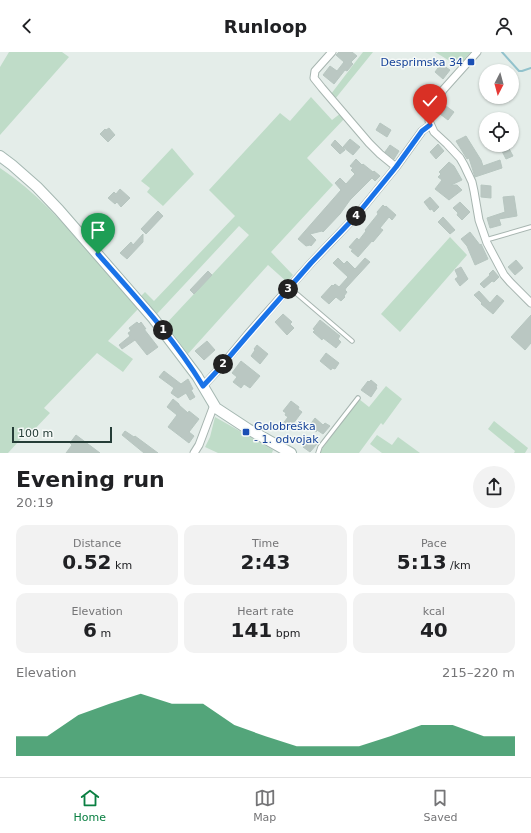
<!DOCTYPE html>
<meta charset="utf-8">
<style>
body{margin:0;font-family:"DejaVu Sans",sans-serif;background:#f2f2f2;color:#202124;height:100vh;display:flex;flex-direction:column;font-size:15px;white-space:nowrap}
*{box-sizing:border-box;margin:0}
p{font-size:13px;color:#757577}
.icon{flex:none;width:22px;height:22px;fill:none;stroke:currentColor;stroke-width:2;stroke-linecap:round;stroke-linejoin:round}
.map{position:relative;height:401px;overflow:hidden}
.side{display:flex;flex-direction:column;background:#fff;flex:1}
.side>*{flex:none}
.needle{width:26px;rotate:186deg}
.tools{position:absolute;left:479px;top:12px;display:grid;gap:8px}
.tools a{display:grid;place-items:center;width:40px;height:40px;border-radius:50%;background:#fff;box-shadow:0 1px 3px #0004;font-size:20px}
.scale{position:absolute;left:12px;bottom:10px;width:100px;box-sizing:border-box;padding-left:4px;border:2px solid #253d37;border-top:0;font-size:11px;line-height:14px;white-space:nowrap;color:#253d37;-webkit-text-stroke:3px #f5f9f7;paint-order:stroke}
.pin{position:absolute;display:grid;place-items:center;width:34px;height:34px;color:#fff;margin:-41px -17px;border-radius:50% 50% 50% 0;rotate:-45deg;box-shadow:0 0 4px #0007}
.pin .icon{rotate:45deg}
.km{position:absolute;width:20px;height:20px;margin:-10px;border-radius:50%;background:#222;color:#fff;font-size:11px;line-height:20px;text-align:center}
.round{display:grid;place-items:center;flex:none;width:42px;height:42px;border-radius:21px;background:#f2f2f2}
.summary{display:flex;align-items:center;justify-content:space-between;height:68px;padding:0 16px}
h1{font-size:22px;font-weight:700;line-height:30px}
.figures{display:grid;grid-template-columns:repeat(3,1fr);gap:6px;height:68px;padding:4px 16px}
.figures div{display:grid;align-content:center;border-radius:10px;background:#f2f2f2;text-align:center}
.figures b{font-size:20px;font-weight:700}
.figures small{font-size:11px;font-weight:400}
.figures p{font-size:11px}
.chart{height:112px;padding:8px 16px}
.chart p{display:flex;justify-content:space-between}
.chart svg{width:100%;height:72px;margin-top:4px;fill:#0b8043;opacity:.7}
header{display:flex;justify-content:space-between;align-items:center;height:52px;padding:0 16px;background:#fff;font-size:18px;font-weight:700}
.tab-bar{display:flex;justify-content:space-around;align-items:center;height:56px;border-top:1px solid #e0e0e0;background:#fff;font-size:11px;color:#757577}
.tab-bar a{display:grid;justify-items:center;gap:2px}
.tab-bar .selected{color:#0b8043}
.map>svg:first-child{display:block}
.green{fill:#bfdcc8}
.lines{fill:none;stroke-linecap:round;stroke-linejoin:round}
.stream{stroke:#92c2cc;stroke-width:2}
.building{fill:#bac7c2;stroke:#b7c6c0}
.lane-casing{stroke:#a7b5b0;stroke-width:5.5}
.street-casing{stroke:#a7b5b0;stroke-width:9}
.secondary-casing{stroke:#a4b7b1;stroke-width:12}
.lane{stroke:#fff;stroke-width:3.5}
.street{stroke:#fff;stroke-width:7}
.secondary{stroke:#fff;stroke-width:10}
.route-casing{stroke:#fff;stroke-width:8}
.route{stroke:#1a73e8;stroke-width:5}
.transit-dot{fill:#1a4fb4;stroke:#f5f9f7;stroke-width:1.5}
.labels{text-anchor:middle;stroke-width:3;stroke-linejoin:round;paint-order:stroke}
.transit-label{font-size:11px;fill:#164399;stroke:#f5f9f7;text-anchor:end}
</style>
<header><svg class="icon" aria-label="back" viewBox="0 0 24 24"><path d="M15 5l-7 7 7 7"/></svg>Runloop<svg class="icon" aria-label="person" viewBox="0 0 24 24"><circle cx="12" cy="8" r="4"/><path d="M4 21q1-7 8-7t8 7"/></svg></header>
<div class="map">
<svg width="531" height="401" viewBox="0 0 531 401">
<rect width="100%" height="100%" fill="#e4ede9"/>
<path class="green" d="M9,0H62L69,5L0,83V15Z
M363,0H373L335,47L331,42Z
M435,0H471L458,14Z
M311,45L332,68L341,61L345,66L307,106L333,133L271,200L293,223L287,230L268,213L187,303L164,274L249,183L239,174L156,263L140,245L145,240L154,249L235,164L209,138L280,61L290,69Z
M172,96L194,122L163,154L147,140L150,136L141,129Z
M0,116C35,139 63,170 90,202C106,220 122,239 138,257L108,289L133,307L123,320L97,301L44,356L50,361L32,380L29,378L8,401H0Z
M450,185L467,203L400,280L381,262Z
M386,334L402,347L383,373L381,371L359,401H320L322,397L359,347L369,355Z
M215,365L273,398L272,401H218L205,395L210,385Z
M494,369L528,396L525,401H514L515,399L488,377Z
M377,383L392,393L398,385L420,401H382L370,392Z"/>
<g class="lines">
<path class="stream" d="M502,0L519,19H522L531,16"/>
</g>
<path class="building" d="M339,0H352L357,4L351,10L353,12L347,19L345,18L334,32L323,23L330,14L337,19L344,10L336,3Z
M441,12L450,18L443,27L435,20Z
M427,34L436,40L430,49L421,43Z
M446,54L454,60L448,68L440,62Z
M380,71L391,78L387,85L376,78Z
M109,76L115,83L108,90L100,82L105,77L106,78Z
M466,84L481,108L483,114L500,108L502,116L475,125L469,106L467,107L456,89Z
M350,87L360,95L353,103L343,95Z
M335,88L345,98L340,102L331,93Z
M438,92L444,99L436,107L430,100Z
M390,93L399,99L394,107L385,100Z
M499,93H507L513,104L506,107Z
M356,107L362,113L363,112L373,120L374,119L380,124L375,129L372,126L350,148L340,162L323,180L322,179L310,182L316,188L311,194L310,193L306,194L298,187L341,138L335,131L340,126L346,132L355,122L351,118L353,116L350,114Z
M449,110L454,114L462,128L451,133H457L462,138L449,148L435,137L442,128L438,125L441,122L439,120Z
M481,133L491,134V146L481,145Z
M120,137L130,146L121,155L117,150L115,152L108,146L114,140L116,142Z
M514,144L517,164L499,167L501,173L490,176L487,166L505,160L503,145Z
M430,145L439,155L434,160L432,157L430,158L424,150Z
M460,150L470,160L462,168L457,163L458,161L453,156Z
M383,153L385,155L386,154L396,163L392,168L389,165L380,176L383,178L373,190L372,189L358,205L351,199L353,198L349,195L357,186L359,188L366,179L365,178L378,162L377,160Z
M158,159L163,164L146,182L141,177Z
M443,165L455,178L450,182L438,170Z
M470,180L480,193L481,192L488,207L475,213L467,194L461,187Z
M143,182V190L127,207L120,201L131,190L133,193Z
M338,206L344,212L347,209L355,217L365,206L370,210L346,236L345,238L347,240L344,244L345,245L341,249L336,245L329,252L321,245L332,233L333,234L335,232L339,235L348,225L333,211Z
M516,208L523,216L515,223L508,215Z
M461,215L468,227L460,234L455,227L458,225L455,218Z
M493,218L499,225L494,230L492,229L484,236L480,232L490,223L489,222Z
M208,219L212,223L194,242L190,238Z
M479,239L490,251L497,243L504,249L493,262L481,252L482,251L474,243Z
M283,262L292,270L290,272L294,276L287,283L275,270Z
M531,263V291L525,298L511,285Z
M320,268L340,284L338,287L341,290L336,296L323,286L322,288L313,280L315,278L313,277Z
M137,270L139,272L141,270L146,277H144L158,295L147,303L135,288L122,297L119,293L130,284L128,281L131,279L129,276Z
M207,289L215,298L204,308L195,299Z
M257,293L268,302L260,312L251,304L255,298L254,297Z
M326,301L339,311L335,317L332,316L331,318L320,309Z
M241,309L260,324L250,336L244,332L241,336L233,330L237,325L232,321Z
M164,319L181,332L188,327L193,337L191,338L195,345L190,348L186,341L178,346L171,341L174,336L159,325Z
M371,328L377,333L376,335L377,336L371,345L361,338L368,329L369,330Z
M173,347L179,352V353L188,361L189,359L199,367L189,380L194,384L189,391L168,375L177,363L167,355Z
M291,349L299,355L298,357L302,360L289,377L282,373L288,365L285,363L286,361L283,359Z
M315,366L323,373L325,371L330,374L323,382L317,378L316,380L309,374Z
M125,379L134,385L135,384L158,401H144L122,383Z
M76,383L100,401H66L72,393L70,391Z
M309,386L317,392L310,400L303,395Z"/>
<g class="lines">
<defs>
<path id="lane" d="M486,188L531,175
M290,236L352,289
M318,401L320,395L358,346"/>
<path id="street" d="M332,0L315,19L314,26L322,36L369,91L380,102L396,115
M477,0L443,38L435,50L431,58L429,69L434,80L447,92L460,106L464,113L472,130L474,139L479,168L487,191L504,223L510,230L531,251
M203,334L218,318L247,283L311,211L356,164L396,115L422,79L430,73
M194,401L199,393L214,353"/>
<path id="secondary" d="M0,104L12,113L37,135L59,158L153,266L197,324L216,356L248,377L291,401"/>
</defs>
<use href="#lane" class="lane-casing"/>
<use href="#street" class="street-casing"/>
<use href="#secondary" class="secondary-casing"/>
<use href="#lane" class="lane"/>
<use href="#street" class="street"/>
<use href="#secondary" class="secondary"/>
</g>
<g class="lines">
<defs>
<path id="route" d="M98,202C135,244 174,286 203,334L218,318L248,283L311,211L356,164L396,115L422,79L430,73"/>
</defs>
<use href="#route" class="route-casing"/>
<use href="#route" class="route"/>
</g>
<g class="transit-dot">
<rect x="467" y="6" width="8" height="8" rx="2"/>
<rect x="242" y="376" width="8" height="8" rx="2"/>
</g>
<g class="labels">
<g class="transit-label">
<text x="463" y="14">Desprimska 34</text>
<text x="254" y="378" text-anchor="start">Golobreška<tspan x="254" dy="13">- 1. odvojak</tspan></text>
</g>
</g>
</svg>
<div class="tools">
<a><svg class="needle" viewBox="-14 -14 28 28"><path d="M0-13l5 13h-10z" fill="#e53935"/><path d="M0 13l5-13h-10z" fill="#757577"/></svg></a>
<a><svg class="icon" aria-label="locate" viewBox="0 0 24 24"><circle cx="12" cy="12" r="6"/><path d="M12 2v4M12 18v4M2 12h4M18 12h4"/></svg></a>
</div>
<div class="scale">100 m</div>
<div class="pin" style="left:98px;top:202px;background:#1e9e55"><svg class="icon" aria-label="arrive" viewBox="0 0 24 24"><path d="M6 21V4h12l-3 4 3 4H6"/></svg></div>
<div class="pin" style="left:430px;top:73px;background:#d93025"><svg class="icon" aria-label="check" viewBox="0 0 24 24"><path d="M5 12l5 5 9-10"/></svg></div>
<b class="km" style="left:163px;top:278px">1</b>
<b class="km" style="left:223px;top:312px">2</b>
<b class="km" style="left:288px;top:237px">3</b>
<b class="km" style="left:356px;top:164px">4</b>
</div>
<section class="side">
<div class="summary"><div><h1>Evening run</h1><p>20:19</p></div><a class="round"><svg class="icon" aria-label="share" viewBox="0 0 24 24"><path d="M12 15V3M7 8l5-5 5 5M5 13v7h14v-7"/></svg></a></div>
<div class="figures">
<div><p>Distance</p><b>0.52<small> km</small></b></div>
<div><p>Time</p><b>2:43</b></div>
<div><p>Pace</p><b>5:13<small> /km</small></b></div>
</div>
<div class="figures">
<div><p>Elevation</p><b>6<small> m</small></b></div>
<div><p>Heart rate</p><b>141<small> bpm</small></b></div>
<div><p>kcal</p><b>40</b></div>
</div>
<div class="chart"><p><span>Elevation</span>215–220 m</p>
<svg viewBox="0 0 160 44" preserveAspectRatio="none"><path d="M0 44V32L10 32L20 19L30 12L40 6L50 12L60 12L70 25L80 32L90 38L100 38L110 38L120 32L130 25L140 25L150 32L160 32V44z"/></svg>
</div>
</section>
<nav class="tab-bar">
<a class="selected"><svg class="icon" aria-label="home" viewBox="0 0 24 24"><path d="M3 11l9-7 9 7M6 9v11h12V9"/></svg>Home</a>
<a><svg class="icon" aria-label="map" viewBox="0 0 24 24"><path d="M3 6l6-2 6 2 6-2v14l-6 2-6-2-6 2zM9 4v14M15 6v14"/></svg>Map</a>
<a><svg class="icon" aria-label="saved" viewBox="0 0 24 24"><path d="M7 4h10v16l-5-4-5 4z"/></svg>Saved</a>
</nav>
